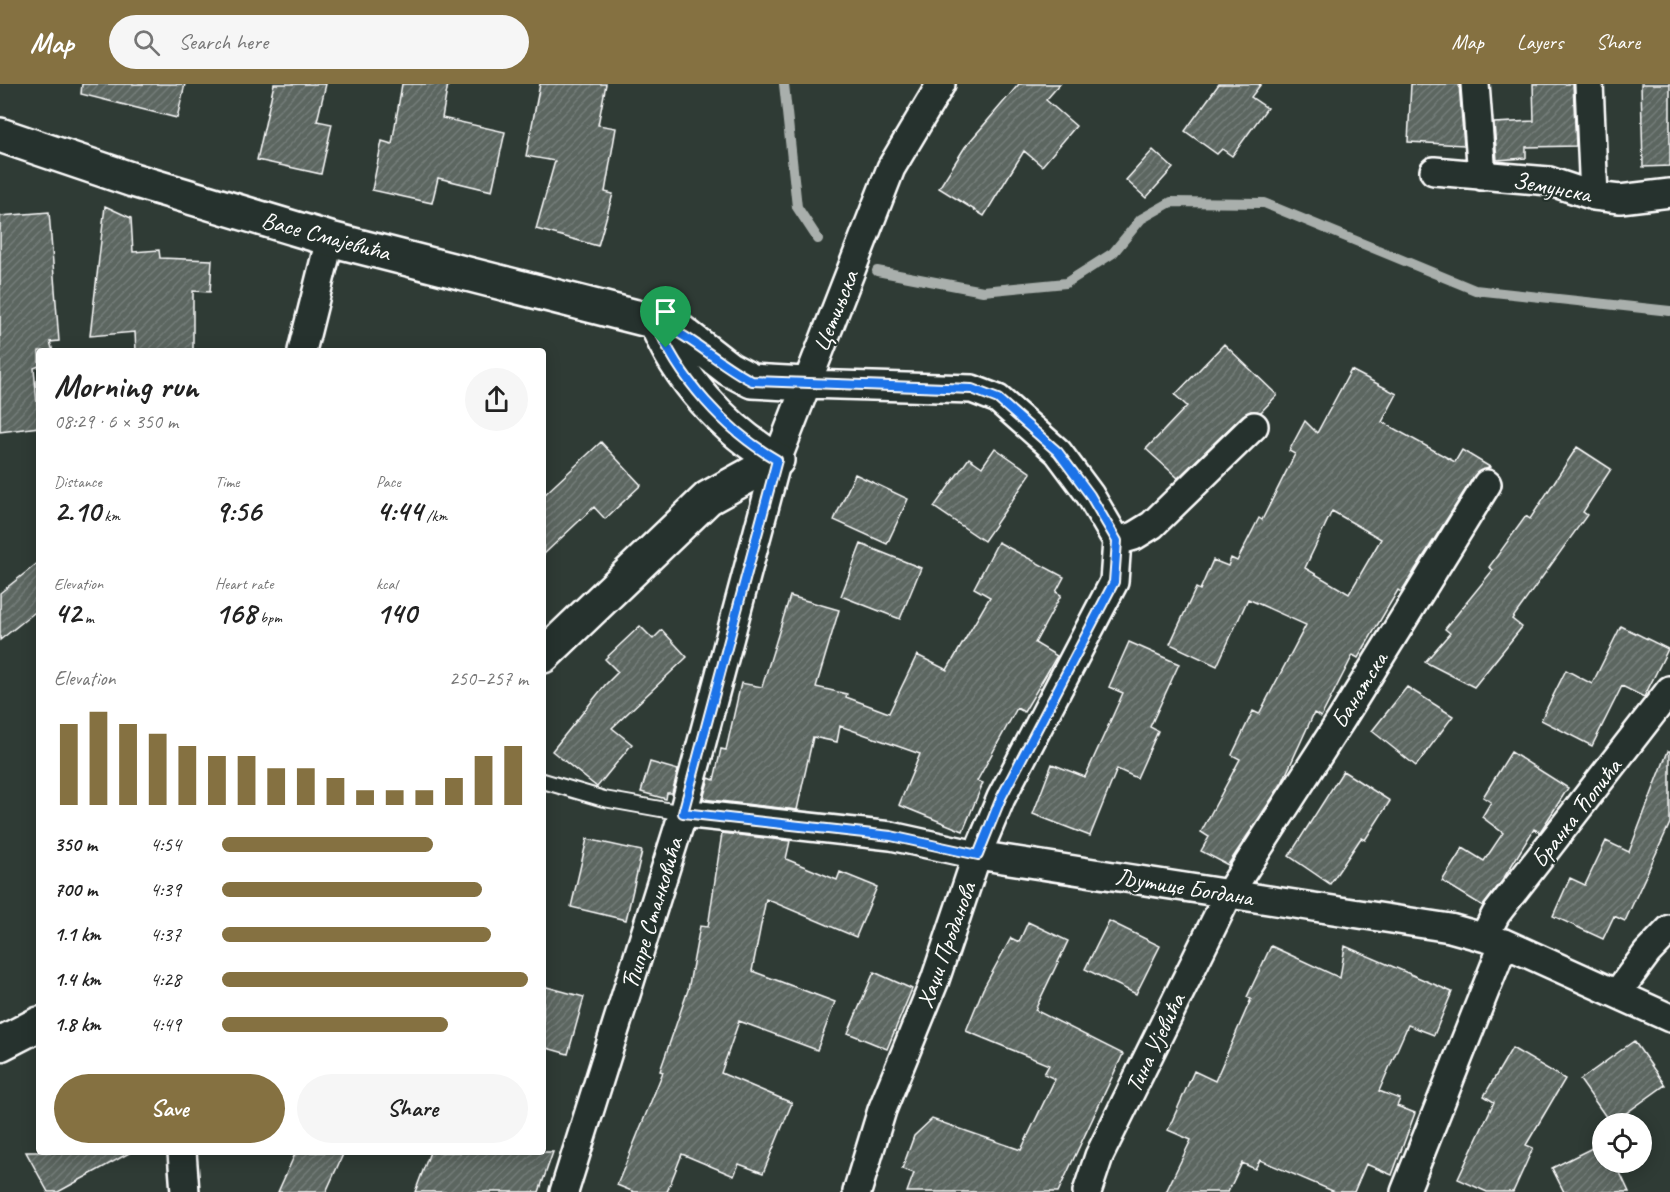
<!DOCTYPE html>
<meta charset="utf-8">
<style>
body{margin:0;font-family:Caveat,sans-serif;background:#f6f6f6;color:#222;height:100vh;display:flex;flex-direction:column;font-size:22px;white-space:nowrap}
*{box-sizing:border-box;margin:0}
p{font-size:20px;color:#767676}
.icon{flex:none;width:33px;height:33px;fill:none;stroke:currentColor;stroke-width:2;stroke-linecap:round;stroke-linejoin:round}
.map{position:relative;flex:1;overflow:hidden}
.sheet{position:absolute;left:36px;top:264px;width:510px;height:807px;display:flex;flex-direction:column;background:#fff;border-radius:6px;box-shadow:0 3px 15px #0003}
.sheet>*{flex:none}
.tools{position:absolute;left:1592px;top:1029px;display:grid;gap:12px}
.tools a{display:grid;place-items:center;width:60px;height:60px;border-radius:50%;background:#fff;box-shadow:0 3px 15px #0003;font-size:30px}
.pin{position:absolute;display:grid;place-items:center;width:51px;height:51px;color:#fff;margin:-62px -26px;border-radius:50% 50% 50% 0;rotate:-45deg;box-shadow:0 0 6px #0007}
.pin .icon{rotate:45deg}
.round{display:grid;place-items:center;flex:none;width:63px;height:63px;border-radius:32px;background:#f6f6f6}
.summary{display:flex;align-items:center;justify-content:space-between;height:102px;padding:0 18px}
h1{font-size:33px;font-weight:700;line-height:45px}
.figures{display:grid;grid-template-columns:repeat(3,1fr);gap:9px;height:102px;padding:6px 18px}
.figures div{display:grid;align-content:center}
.figures b{font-size:30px;font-weight:700}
.figures small{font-size:16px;font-weight:400}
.figures p{font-size:16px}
.chart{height:168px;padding:12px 18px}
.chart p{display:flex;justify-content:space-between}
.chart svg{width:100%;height:108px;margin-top:6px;stroke:#857141;stroke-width:6}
.cta{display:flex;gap:12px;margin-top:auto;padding:12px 18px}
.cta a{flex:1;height:69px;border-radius:36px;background:#857141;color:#fff;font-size:24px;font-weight:700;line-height:69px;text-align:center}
.cta a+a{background:#f6f6f6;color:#222}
ul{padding:0 18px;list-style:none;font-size:20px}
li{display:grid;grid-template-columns:96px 72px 1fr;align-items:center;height:45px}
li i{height:15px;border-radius:8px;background:#857141}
header{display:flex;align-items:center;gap:36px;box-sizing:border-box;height:84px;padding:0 30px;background:#857141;color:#fff}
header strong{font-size:28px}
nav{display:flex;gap:33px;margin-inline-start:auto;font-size:21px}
.search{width:420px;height:54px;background:#f6f6f6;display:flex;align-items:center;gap:15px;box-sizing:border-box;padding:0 21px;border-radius:33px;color:#767676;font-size:22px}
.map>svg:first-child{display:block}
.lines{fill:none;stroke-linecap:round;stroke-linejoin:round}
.stream{stroke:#a9afac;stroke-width:10}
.building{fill:url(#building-hatch);stroke:#fff;stroke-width:1.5;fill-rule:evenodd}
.service-casing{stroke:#fff;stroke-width:18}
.minor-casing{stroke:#fff;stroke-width:32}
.tertiary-casing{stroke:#fff;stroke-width:38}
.service{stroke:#26332d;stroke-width:14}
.minor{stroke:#26332d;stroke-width:27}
.tertiary{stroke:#26332d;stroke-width:33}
.route-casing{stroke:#fff;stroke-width:12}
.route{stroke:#1a73e8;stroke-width:8}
.labels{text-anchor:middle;stroke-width:4.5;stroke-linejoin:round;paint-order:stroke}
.street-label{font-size:24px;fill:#fff;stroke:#26332d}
</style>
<header>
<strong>Map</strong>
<div class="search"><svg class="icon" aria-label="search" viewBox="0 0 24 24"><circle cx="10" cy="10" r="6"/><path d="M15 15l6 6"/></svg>Search here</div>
<nav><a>Map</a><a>Layers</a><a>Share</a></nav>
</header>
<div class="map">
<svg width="1670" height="1108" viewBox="0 0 1670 1108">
<defs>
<pattern id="building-hatch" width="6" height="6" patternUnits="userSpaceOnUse" patternTransform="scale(1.5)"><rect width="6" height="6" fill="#5b6661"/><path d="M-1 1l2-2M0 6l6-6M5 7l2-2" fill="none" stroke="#747d79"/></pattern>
</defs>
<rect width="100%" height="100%" fill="#2f3b35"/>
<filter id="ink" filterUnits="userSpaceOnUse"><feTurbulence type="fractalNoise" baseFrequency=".0167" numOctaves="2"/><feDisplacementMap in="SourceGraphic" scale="12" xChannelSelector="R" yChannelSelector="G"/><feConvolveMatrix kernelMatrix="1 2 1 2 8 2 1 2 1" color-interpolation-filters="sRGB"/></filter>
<g filter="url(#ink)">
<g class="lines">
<path class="stream" d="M784,0L797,123L818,155
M877,187L983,207L1066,199L1113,169L1141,135L1171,118L1264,119L1475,206L1670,227"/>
</g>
<path class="building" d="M82,0H185L177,34L81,10Z
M274,0H326L317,37L332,40L321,90L257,76Z
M402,0H448L442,34L505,48L492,107L438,94L432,119L372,106L382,57L392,60Z
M540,0H606L598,41L616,44L605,108L613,110L598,162L536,145L555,77L526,72Z
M1019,0H1060L1046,16L1076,42L1042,82L1024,67L984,132L939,104L965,63Z
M1219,0H1261L1251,13L1267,24L1232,72L1222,65L1217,70L1185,47Z
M1411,0H1459L1464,61L1408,58Z
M1533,0H1573L1576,62L1526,63V74L1497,76L1494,39L1534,37Z
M1641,0H1670V82L1643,83Z
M1153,66L1173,84L1146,114L1126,96Z
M105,122L131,134L133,168L159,166L160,174L212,176L210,208L193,207V267H136L135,248L90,252Z
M49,128L59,257L50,258L53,267H39V282L34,284L39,343L0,348V132Z
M1224,260L1277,311L1261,328L1251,327L1243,331L1178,394L1146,365L1187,322L1175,311Z
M1351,286L1397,310L1382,338L1455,378L1462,366L1490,383L1474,392L1401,508L1398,506L1358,574L1353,571L1321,633L1314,629L1282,699L1228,781L1201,767L1209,753L1201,748L1240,675L1232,671L1253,627L1259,630L1306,541L1248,515L1217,582L1170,560L1196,504L1200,506L1213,476L1228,482L1231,474L1237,477L1259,434L1262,436L1295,370L1289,367L1305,337L1317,349ZM1332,427L1381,455L1349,510L1305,484Z
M601,358L641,401L605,435L594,423L543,471V412Z
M1577,363L1611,385L1583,428L1587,431L1512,535L1522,543L1474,603L1425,578L1450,549L1445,545L1493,486L1489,483L1526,432L1530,435Z
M995,364L1031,389L984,457L934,423L969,374L982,383Z
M855,390L908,415L887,460L834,436Z
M998,458L1064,493L1056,508L1061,511L1035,559L1057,572L1024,628L1017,624L977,697L983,699L963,747L899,721L920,670L840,642L837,658L813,653L797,726L703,715L709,694L714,696L721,665L726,666L741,599L762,603L790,512L839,526L816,603L847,610L846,613L889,629L917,571L947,586L990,513L974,504Z
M861,460L921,484L900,535L841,512Z
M39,478V525L0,556V509Z
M640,542L653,555L662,546L687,573L612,644L632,660L597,703L552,667L605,601L618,588L605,575Z
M1621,542L1668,565L1644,613L1622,602L1592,662L1541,636L1566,586L1592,600Z
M1129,558L1179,580L1150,643L1158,647L1137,694L1117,685L1090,752L1033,730L1052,680L1085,693L1123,609L1109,603Z
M1407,603L1453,632L1416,682L1372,647Z
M1668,667H1670V739L1625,837L1614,832L1603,855L1553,832L1570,794L1585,801L1606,757L1629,768Z
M1511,668L1568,704L1540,748L1534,745L1502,797L1483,822L1442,797L1463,764L1484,777L1503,749L1482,733L1491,718L1483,713Z
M650,678L678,686L672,709H667L666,715L641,708Z
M1343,687L1390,717L1365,756L1361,754L1330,800L1289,772Z
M722,749L790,757L786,775L837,796L840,788L877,803L856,853L766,815L752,887L835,918L817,966L739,937L721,989L792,1019L763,1089L739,1080L734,1092L682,1070L667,1108H634L617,1101L663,988L660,987L688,906L700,842L708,843Z
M587,755L642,767L626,836L571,823Z
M1109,837L1160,862L1136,910L1085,885Z
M1028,838L1068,857L1035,926L1123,970L1058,1108H907L914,1089L902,1085L914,1052L932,1035L1021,1066L1055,995L1044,990L1049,981L966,947L983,905L1011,854L1019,858Z
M1271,862L1340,894L1345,862L1452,908L1434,951L1408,941L1379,1007L1400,1015L1397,1022L1415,1029L1392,1091L1366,1080L1354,1108H1335L1260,1076L1255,1085L1242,1079L1228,1108H1166L1191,1056L1168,1046L1194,987L1215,997L1251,915L1247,913Z
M874,888L912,905L887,965L848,949Z
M543,902L584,913L568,970L543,963Z
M1634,957L1665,1001L1611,1040L1580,996Z
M1512,964L1565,995L1526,1061L1533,1064L1513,1108H1487L1458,1095L1494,1018L1484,1012Z
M1602,1059V1078H1615L1629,1108H1564L1552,1084Z
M26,1068H131L58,1108H48Z
M296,1068H344L326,1108H278Z
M430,1068H553L539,1108H415Z"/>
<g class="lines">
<defs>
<path id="service" d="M543,697L604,715L683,729"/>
<path id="minor" d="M1475,0L1482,92
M1589,0L1594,112
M1434,87L1549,97L1594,112L1620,115L1670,109
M302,267L330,155
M806,300L972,305L998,315L1058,368L1090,411L1117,457L1114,498L1001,714L977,771L935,896L882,1026L857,1108
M1117,457L1134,452L1152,441L1254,342
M683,729L891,752L977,771L1450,844L1504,859L1670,934
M1484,853L1496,830L1670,606
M1618,908L1647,869L1670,845
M182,1068L185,1108
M564,1108L683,729L777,376L891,84L941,0
M1087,1108L1099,1072L1228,811L1341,636L1487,400
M1405,1108L1504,859"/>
<path id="tertiary" d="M0,51L133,96L330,155L656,238C677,293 726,347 777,376
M656,238L680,247L729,285L752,297L806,300
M543,572L708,414L777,376
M0,960L39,940"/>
</defs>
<use href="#service" class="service-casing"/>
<use href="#minor" class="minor-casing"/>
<use href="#tertiary" class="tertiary-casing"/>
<use href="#service" class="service"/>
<use href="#minor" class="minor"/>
<use href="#tertiary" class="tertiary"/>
</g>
</g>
<g class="lines" filter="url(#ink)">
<defs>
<path id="route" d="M656,238C692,252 718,280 752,297L972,305L998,315L1058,368L1090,411L1117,457L1114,498L1001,714L978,771L891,752L683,729L777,376C726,347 677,293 656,238Z"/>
</defs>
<use href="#route" class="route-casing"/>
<use href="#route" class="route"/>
</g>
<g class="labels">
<g class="street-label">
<text transform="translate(1552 103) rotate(11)" y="8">Земунска</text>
<text transform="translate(326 152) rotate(15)" y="8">Васе Смајевића</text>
<text transform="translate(835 227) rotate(-68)" y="8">Цетињска</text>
<text transform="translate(1359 606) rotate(-58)" y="8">Банатска</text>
<text transform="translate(1576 729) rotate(-52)" y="8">Бранка Ћопића</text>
<text transform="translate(1184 803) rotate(9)" y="8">Љутице Богдана</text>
<text transform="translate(652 830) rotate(-73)" y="8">Ћипре Станковића</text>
<text transform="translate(946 861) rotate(-70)" y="8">Хаџи Проданова</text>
<text transform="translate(1155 959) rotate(-64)" y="8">Тина Ујевића</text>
</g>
</g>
</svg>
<div class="tools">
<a><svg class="icon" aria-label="locate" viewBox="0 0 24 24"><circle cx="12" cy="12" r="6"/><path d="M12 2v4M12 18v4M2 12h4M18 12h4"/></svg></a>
</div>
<div class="pin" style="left:666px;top:264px;background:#1e9e55"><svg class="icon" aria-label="arrive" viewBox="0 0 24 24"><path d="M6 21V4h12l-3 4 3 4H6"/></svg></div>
<section class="sheet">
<div class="summary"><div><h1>Morning run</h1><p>08:29 · 6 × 350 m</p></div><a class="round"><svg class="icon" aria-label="share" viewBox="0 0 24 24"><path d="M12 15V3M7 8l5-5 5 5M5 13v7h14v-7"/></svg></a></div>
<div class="figures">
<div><p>Distance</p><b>2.10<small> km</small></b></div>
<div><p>Time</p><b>9:56</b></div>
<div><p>Pace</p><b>4:44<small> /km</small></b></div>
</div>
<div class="figures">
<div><p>Elevation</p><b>42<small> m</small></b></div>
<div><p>Heart rate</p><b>168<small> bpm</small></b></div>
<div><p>kcal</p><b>140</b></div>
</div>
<div class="chart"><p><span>Elevation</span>250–257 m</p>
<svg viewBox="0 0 160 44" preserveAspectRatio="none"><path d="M5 44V11M15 44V6M25 44V11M35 44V15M45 44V20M55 44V24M65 44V24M75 44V29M85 44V29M95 44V33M105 44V38M115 44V38M125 44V38M135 44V33M145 44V24M155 44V20"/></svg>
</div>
<ul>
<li><b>350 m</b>4:54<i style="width:69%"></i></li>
<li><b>700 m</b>4:39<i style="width:85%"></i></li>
<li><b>1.1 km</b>4:37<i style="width:88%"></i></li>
<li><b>1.4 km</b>4:28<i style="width:100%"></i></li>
<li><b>1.8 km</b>4:49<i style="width:74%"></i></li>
</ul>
<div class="cta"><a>Save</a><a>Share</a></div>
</section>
</div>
